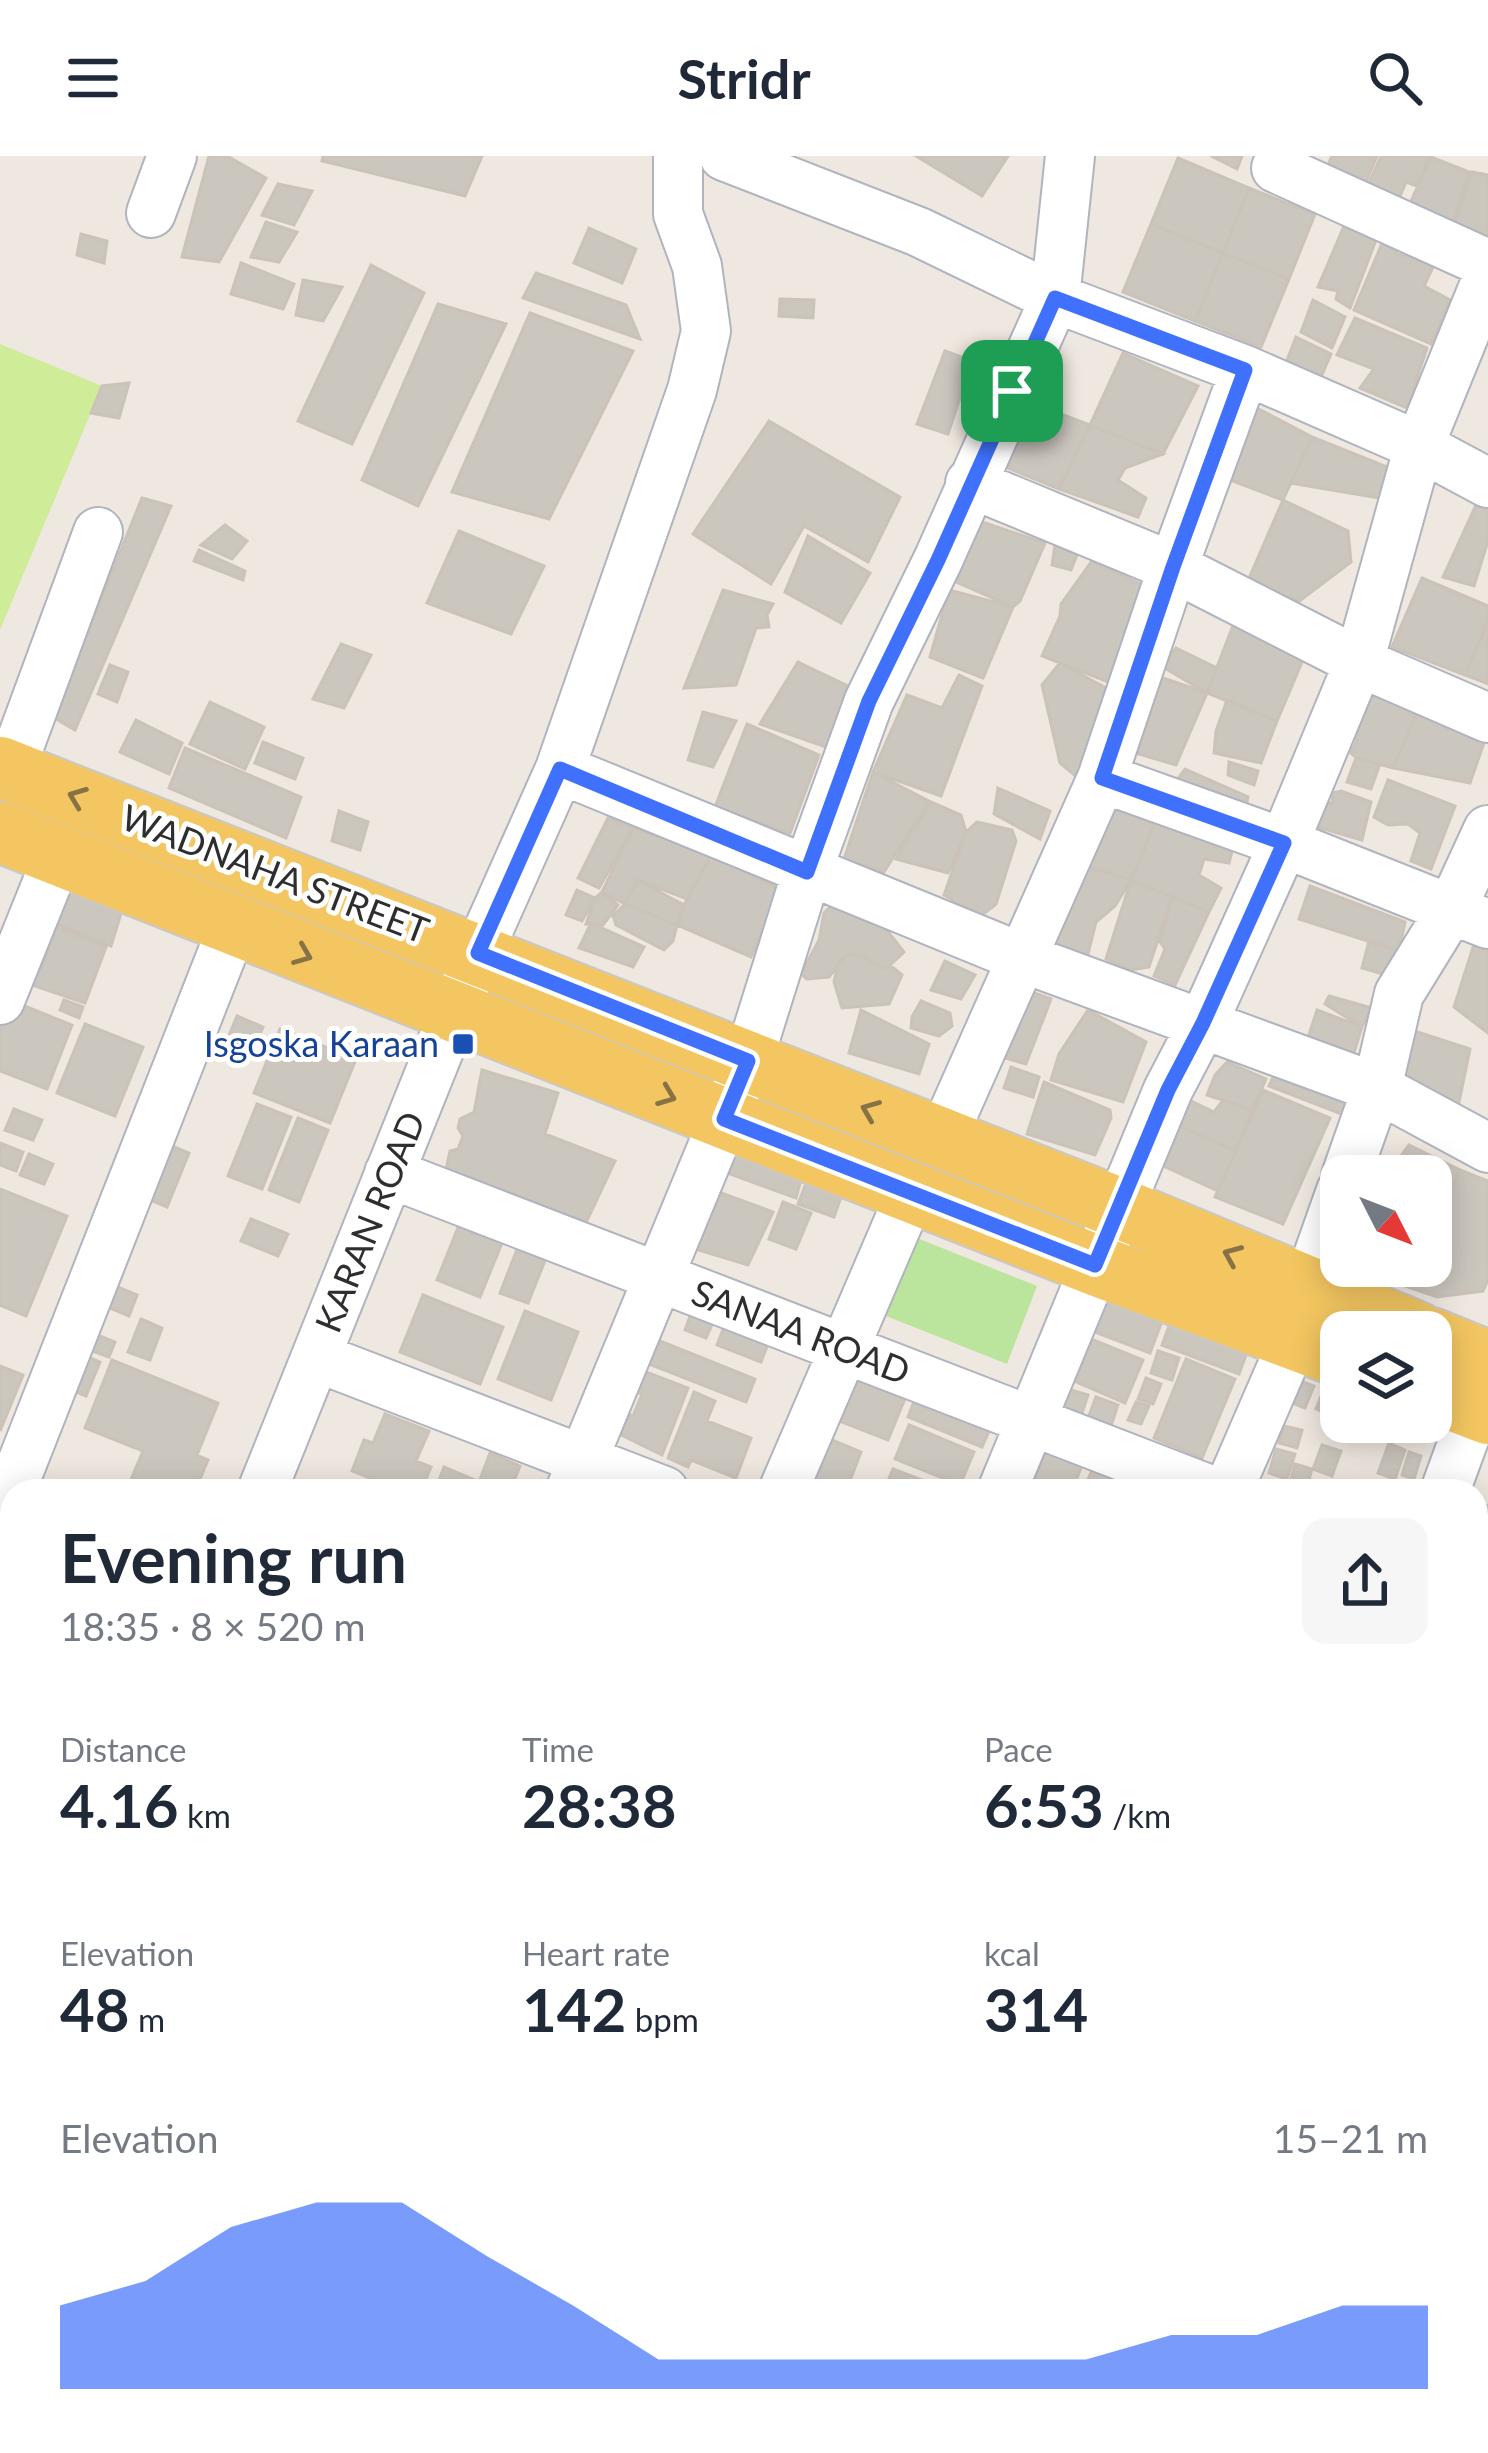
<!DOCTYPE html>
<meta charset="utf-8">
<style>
body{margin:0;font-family:Lato,sans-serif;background:#f6f6f7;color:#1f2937;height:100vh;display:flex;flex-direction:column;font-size:45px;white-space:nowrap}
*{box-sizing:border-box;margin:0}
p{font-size:39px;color:#747a83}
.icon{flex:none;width:66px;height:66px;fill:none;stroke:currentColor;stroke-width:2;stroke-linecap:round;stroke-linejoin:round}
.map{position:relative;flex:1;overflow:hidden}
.side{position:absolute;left:0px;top:1323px;width:1488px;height:975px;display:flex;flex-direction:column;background:#fff;border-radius:36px 36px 0 0;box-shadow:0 6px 30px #0003}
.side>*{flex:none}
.needle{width:78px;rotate:132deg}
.fabs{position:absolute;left:1320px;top:999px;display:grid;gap:24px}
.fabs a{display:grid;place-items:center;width:132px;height:132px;border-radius:24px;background:#fff;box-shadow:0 6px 30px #0003;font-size:60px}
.pin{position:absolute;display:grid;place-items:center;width:102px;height:102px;color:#fff;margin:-51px;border-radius:24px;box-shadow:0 6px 18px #0006}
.round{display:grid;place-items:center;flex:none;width:126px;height:126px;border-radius:24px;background:#f6f6f7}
.summary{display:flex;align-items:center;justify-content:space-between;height:204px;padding:0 60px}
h1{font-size:66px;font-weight:700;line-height:90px}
.stats{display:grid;grid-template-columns:repeat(3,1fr);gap:18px;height:204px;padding:12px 60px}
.stats div{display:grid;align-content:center}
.stats b{font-size:60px;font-weight:700}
.stats small{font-size:33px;font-weight:400}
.stats p{font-size:33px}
.chart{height:336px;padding:24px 60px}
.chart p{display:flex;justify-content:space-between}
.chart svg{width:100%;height:216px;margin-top:12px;fill:#4071fc;opacity:.7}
header{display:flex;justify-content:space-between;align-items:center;height:156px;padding:0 60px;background:#fff;font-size:54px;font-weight:700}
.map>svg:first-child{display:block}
.green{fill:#bbe59d}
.pitch{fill:#cfec99}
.building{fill:#cbc6be;stroke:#cbc3b9;stroke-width:3}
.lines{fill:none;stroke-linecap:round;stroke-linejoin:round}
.minor-casing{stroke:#b0b4be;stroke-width:52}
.major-casing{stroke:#c9c9c9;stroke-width:64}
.minor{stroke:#fff;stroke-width:48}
.major{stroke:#f3c661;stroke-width:60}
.oneway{stroke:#877245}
.route-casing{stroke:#fff;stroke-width:24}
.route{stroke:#4071fc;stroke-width:15}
.transit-dot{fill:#1a4fb4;stroke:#fff;stroke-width:4.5}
.labels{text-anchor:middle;stroke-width:10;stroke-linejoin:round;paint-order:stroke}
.street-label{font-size:36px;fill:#2e2e2e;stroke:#fff}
.transit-label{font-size:36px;fill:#164399;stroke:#fff;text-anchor:end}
</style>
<header><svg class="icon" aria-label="menu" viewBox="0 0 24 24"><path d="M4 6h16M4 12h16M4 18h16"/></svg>Stridr<svg class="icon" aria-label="search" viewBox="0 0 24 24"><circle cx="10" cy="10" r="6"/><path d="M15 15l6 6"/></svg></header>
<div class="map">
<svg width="1488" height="2297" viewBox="0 0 1488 2297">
<rect width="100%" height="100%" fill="#efe8e0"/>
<path class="green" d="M912,1080L1037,1130L1007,1208L881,1158Z"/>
<path class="pitch" d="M0,188L102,230L0,474Z"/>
<path class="building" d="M209,0H227L266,22L219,106L182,101Z
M323,0H482L465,40L322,5Z
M916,0H1008L982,40Z
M1211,0H1242L1237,13Z
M1332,0H1377L1366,26L1328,9Z
M1381,0H1425L1429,2L1417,30L1406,26L1398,45L1362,43Z
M1431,1L1469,16L1450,77L1402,65Z
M1178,2L1249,32L1223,97L1151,68Z
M1472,16L1488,19V82L1454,70Z
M278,28L312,35L294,69L262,59Z
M1249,32L1315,58L1289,123L1223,97Z
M266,66L297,76L279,106L251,101Z
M1151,68L1223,97L1195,165L1123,136Z
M1344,70L1376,84L1350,152L1336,143L1338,135L1318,131Z
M589,72L636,93L622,127L574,107Z
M81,78L107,85L104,107L77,99Z
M1383,85L1399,93L1396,97L1434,109L1424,130L1450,144L1431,188L1354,154Z
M1223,97L1289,123L1261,191L1195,165Z
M241,107L294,128L283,153L231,138Z
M371,109L424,137L352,288L298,265Z
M536,117L626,149L640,183L523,142Z
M303,124L342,131L323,165L296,159Z
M780,143L814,144L813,162L779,160Z
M1313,144L1345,161L1332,192L1301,176Z
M438,148L506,168L418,350L362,324Z
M530,157L633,195L549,363L452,336Z
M1355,162L1427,192L1407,252L1360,232L1374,213L1337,199Z
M1296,181L1331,198L1321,221L1286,207Z
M945,195L972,205L948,278L917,268Z
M1123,197L1198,230L1163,298L1090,269Z
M129,227L119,262L91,257L102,230Z
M1035,248L1090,269L1059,333L1008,312L1013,293Z
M1249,248L1312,281L1283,344L1214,318Z
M769,265L900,341L868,406L804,370L771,428L693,378Z
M1090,269L1163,298L1125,312L1118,324L1146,342L1138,361L1059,333Z
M1312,281L1392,313L1385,343L1291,327Z
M142,342L171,350L75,574L53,561Z
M1283,344L1348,375L1351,406L1298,446L1247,427Z
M1476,349L1488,354V385L1474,430L1443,421Z
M979,365L1045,387L1020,445L1013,451L956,426Z
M225,369L247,385L232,403L201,389Z
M459,375L544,410L511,478L427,447Z
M808,380L870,417L841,467L785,436Z
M1055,389L1077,399L1071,414L1052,409Z
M199,394L245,415L243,424L194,405Z
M1092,405L1153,434L1111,527L1042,500L1060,460L1061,448Z
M1422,422L1488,450V465L1465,519L1392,491Z
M723,434L773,448L767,459L769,471L756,472L736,529L684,532Z
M949,434L1013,451L983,522L930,501Z
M1488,465V528L1465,519Z
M1234,467L1305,499L1277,565L1207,537Z
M341,488L371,499L344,552L313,543Z
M1176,492L1217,512L1207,537L1163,511Z
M798,506L848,530L826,591L760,568Z
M1060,507L1115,537L1078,622L1060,607L1042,529Z
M110,509L128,516L117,546L98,538Z
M959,519L982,530L941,640L873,616L907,539L942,552Z
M1154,519L1207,537L1176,609L1122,593Z
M1358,524L1421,549L1393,612L1356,602L1351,597L1357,584L1346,576Z
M1227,544L1277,565L1261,607L1214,597L1216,575Z
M210,546L264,571L245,613L190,588Z
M1421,549L1486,581L1470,627L1393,612Z
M703,556L736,565L713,611L688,604Z
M136,564L182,587L169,618L120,596Z
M747,568L819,599L790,677L715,651Z
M263,586L303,602L295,623L255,607Z
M185,592L301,641L286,682L169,632Z
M1356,602L1380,608L1371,633L1347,626Z
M1229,606L1258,615L1254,629L1228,619Z
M1185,613L1248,641L1244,660L1171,632Z
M873,616L929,645L884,716L844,703Z
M1388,624L1455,650L1431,713L1411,705L1420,677L1408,668L1388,669L1374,661Z
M998,632L1050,655L1040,683L994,658Z
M1341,635L1371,646L1362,684L1300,666L1315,641L1332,648L1333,637Z
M1108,636L1162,651L1131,724L1072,706Z
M931,646L961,659L966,676L948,717L896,703Z
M1162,651L1236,680L1229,707L1204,703L1199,719L1221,732L1209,756L1131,724Z
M339,655L368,666L360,694L332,685Z
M608,662L633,672L599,732L578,722Z
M977,666L1012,674L1016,685L996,748L981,760L944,739L966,676Z
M633,672L711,699L687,743L637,724L625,748L602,736Z
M711,699L780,733L751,801L677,769L684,749Z
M1072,706L1131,724L1115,750L1096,766L1088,798L1072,815L1032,797Z
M48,719L123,751L111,790L34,759Z
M637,724L684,749L677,769L625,748Z
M1131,724L1172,741L1149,811L1131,814L1106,803Z
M1310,730L1405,766L1399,795L1299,763Z
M577,734L595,742L582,765L566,759Z
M602,736L618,749L603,769L586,768L595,742Z
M1172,741L1209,756L1175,829L1154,820L1165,793L1160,786Z
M625,748L677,769L673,785L664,794L616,769L613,760Z
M831,750L886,773L904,796L886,813L863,801L847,798L829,821L807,823L801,818L819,784L824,757Z
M38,763L106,791L85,847L15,823L22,806L41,814L49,794H41Z
M591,767L644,791L633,811L579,792Z
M1369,785L1399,795L1386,819L1362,812Z
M1475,785L1488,790V877L1454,851Z
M847,798L863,801L886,813L890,809L902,819L889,848L842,852L834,826L838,807Z
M945,805L975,819L961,843L931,834Z
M1015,830L1051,843L1026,908L985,896Z
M1329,840L1372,852L1362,871L1325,848Z
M7,843L72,869L47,933L0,915V859Z
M64,844L83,851L79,862L60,854Z
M921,845L950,857L952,870L939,880L911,872L912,861Z
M861,854L929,888L919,918L849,897Z
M1088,854L1146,886L1123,946L1051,924L1059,898Z
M1317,854L1362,871L1352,903L1307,885Z
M237,860L263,871L251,899L225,889Z
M85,868L143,891L115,960L57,937Z
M1396,869L1470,893L1457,956L1381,932Z
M280,873L356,903L330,967L254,937Z
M1281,904L1364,938L1352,962L1269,930Z
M1227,906L1266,923L1252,954L1207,939L1215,919Z
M1011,911L1039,921L1033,941L1004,932Z
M482,914L558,937L545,978L615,1005L583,1073L445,1018L450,995L458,993L463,980L458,972L460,963L474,956Z
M1044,926L1110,954L1111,962L1095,999L1027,978Z
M1263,934L1330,962L1283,1068L1215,1041Z
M1183,941L1214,956L1223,944L1252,954L1236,995L1176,968Z
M257,948L291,961L262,1033L228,1020Z
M14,953L42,964L33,984L5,974Z
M298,962L328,974L299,1046L269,1034Z
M1176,968L1236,995L1218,1035L1159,1008Z
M160,985L189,997L167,1051L138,1039Z
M734,986L804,1013L796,1042L725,1016Z
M0,987L23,996L16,1015L0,1009Z
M1409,989L1460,1014L1431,1076V1020H1417L1395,1008Z
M29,998L53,1008L44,1028L20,1019Z
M1460,1014L1488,1025V1124L1483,1135L1437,1141L1405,1130L1415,1110H1431V1076Z
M810,1017L845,1030L834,1061L798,1048Z
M0,1033L67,1060L26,1160L0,1149Z
M713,1034L773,1056L748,1109L692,1092Z
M783,1046L811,1057L796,1093L769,1083Z
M251,1063L288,1078L278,1100L241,1085Z
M461,1064L504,1082L480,1141L437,1124Z
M520,1086L548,1097L528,1147L500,1137Z
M1350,1110H1415L1405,1130Z
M101,1124L137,1139L129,1160L93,1145Z
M1102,1124L1168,1149L1150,1197L1084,1172Z
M423,1139L503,1171L480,1228L400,1196Z
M1178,1145L1255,1175L1239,1218L1162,1189Z
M525,1155L578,1176L551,1244L498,1223Z
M692,1155L714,1164L706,1182L685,1174Z
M141,1163L162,1172L150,1204L128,1196Z
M726,1166L770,1183L761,1206L717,1189Z
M85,1174L115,1186L109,1201L79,1190Z
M1071,1175L1143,1204L1125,1247L1053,1216Z
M650,1181L755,1223L746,1246L641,1205Z
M1158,1195L1179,1202L1172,1224L1151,1217Z
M83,1199L100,1206L86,1240L69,1233Z
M1186,1203L1235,1223L1202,1302L1154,1282Z
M112,1204L218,1247L197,1299L208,1304L195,1335H151L130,1326L143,1295L85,1272Z
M0,1210L23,1219L0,1275Z
M633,1211L688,1232L662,1299L607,1272L615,1253L633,1260L642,1238L625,1231Z
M854,1214L908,1235L888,1284L834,1263Z
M1291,1221L1314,1230L1305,1252L1282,1243Z
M1146,1222L1161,1228L1153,1248L1138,1243Z
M1068,1233L1088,1239L1081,1260L1061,1253Z
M694,1236L715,1245L707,1265L751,1282L736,1322L691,1304L688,1311L668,1302Z
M918,1236L993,1266L982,1291L908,1261Z
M1322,1238L1338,1244L1331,1259L1316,1253Z
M1096,1241L1118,1249L1111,1270L1088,1262Z
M1136,1246L1149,1250L1141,1268L1128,1264Z
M385,1258L429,1275L416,1305L431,1311L421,1335H403L352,1315L364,1284L373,1287Z
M909,1269L974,1296L960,1329L895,1303Z
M1284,1270L1302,1274L1297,1292L1279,1287Z
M825,1281L861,1296L846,1335H803Z
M1389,1287L1405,1294L1395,1323L1378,1317Z
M1322,1289L1341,1295L1332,1320L1313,1313Z
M1048,1290L1084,1304L1072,1335H1030Z
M1276,1293L1295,1298L1287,1323L1269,1317Z
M1409,1296L1421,1300L1414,1323L1402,1319Z
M490,1297L520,1310L510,1335H435L444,1311L479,1326Z
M1295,1308L1312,1313L1307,1331L1290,1327Z
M1094,1309L1113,1315L1106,1335L1086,1328Z
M893,1313L950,1335H884Z
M1476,1345L1488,1350V1408L1476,1403Z
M0,1427L12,1432L10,1499L0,1495Z
M1488,1480V1545L1476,1540V1511Z
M0,1499L12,1504V1537L2,1562Z
M1476,1549L1488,1554V1630L1476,1625Z
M0,1632L12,1637V1697L0,1692Z
M1,1727L12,1732V1796L6,1810L0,1808Z
M1488,1934V1993L1476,1988V1935L1486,1939Z
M1488,2000V2050L1476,2045V2028Z
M1479,2142L1488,2146V2191L1478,2216Z
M58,2286H116L111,2297H54Z
M397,2286H497L492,2297H392Z
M628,2286H706L702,2297H624Z
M712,2286H749L754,2288L751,2297H708Z
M1100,2286H1148L1143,2297H1127Z
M1155,2286H1233L1228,2297H1150Z"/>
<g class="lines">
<defs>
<path id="minor" d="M724,0L919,76L1055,142L1245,214L1419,290L1488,327
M1276,12L1488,108
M151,57L172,0
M970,327L1173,411L1359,506L1488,562
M560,613L1020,801L1377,932L1488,992
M10,615L98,376
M1102,622L1284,687L1488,768
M0,844L58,700
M942,982L1102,622L1173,411L1245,214
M389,1017L1213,1335
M1346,1020L1377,932L1399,838L1452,752L1488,674
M316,1201L664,1335
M262,1335L478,797L560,613L692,234L706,175L697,110L678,58V0
M570,1335L748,905L807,716L869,545L938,404L1055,142L1070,0
M783,1335L911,1037
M1002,1335L1168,934L1203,867L1284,687L1359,506L1419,290L1488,120
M1228,1335L1294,1183L1307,1131L1341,1035
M1445,1335L1486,1223
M0,1363L233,770
M0,1409L12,1414
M1476,1438L1488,1443
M0,1621L12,1626
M1476,1665L1488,1670
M1476,1807L1488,1778
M0,1860L12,1866
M1476,1897L1488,1902
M0,1986L12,1956
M1476,2124L1488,2128
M0,2175L12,2180
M281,2286L309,2297
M805,2286L830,2297
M1355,2286L1381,2297
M175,2297L179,2286
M391,2297L396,2286
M607,2297L612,2286
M1054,2297L1059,2286
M1275,2297L1280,2286"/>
<path id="major" d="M0,611L1119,1052L1417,1176
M0,676L1095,1109L1341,1201
M1431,1182L1488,1205
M1431,1236L1488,1258"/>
</defs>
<use href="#minor" class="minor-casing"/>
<use href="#major" class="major-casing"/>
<use href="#minor" class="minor"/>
<use href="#major" class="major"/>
</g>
<defs><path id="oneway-chevron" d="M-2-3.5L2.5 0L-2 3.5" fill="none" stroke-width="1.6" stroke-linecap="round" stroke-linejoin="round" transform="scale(3)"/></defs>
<g class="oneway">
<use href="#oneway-chevron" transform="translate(77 641) rotate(-159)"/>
<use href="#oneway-chevron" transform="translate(303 799) rotate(22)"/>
<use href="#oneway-chevron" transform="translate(667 940) rotate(21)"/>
<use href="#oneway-chevron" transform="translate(870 954) rotate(-158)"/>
<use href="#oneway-chevron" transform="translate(1232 1099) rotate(-157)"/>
</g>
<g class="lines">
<defs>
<path id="route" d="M1055,142L1245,214L1173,411L1102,622L1284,687L1203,867L1168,934L1095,1109L724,963L748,905L478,797L560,613L807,716L869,545L938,404Z"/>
</defs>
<use href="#route" class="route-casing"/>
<use href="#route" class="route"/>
</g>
<rect class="transit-dot" x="451" y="876" width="24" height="24" rx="6"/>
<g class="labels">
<g class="street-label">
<text transform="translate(275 718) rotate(21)" y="13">WADNAHA STREET</text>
<text transform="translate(370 1066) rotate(-68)" y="13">KARAN ROAD</text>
<text transform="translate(801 1176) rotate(21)" y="13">SANAA ROAD</text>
</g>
<g class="transit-label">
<text x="439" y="901">Isgoska Karaan</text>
</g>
</g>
</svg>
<div class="fabs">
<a><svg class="needle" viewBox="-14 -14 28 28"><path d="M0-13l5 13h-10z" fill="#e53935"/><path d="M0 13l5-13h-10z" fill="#747a83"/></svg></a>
<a><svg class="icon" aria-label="layers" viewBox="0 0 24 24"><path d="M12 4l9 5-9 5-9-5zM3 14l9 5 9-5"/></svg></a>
</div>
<div class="pin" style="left:1012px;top:235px;background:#1e9e55"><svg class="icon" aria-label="arrive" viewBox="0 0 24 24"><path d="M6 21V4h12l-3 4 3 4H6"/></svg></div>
<section class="side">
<div class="summary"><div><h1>Evening run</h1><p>18:35 · 8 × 520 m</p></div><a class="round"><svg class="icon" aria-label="share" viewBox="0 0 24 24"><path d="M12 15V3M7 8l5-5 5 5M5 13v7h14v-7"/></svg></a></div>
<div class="stats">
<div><p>Distance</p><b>4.16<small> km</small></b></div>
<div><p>Time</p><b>28:38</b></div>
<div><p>Pace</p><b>6:53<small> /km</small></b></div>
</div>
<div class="stats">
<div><p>Elevation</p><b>48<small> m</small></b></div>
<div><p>Heart rate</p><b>142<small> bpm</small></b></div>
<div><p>kcal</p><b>314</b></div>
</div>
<div class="chart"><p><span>Elevation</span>15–21 m</p>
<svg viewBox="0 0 160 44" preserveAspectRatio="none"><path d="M0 44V27L10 22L20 11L30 6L40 6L50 17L60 27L70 38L80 38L90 38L100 38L110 38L120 38L130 33L140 33L150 27L160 27V44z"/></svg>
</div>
</section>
</div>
